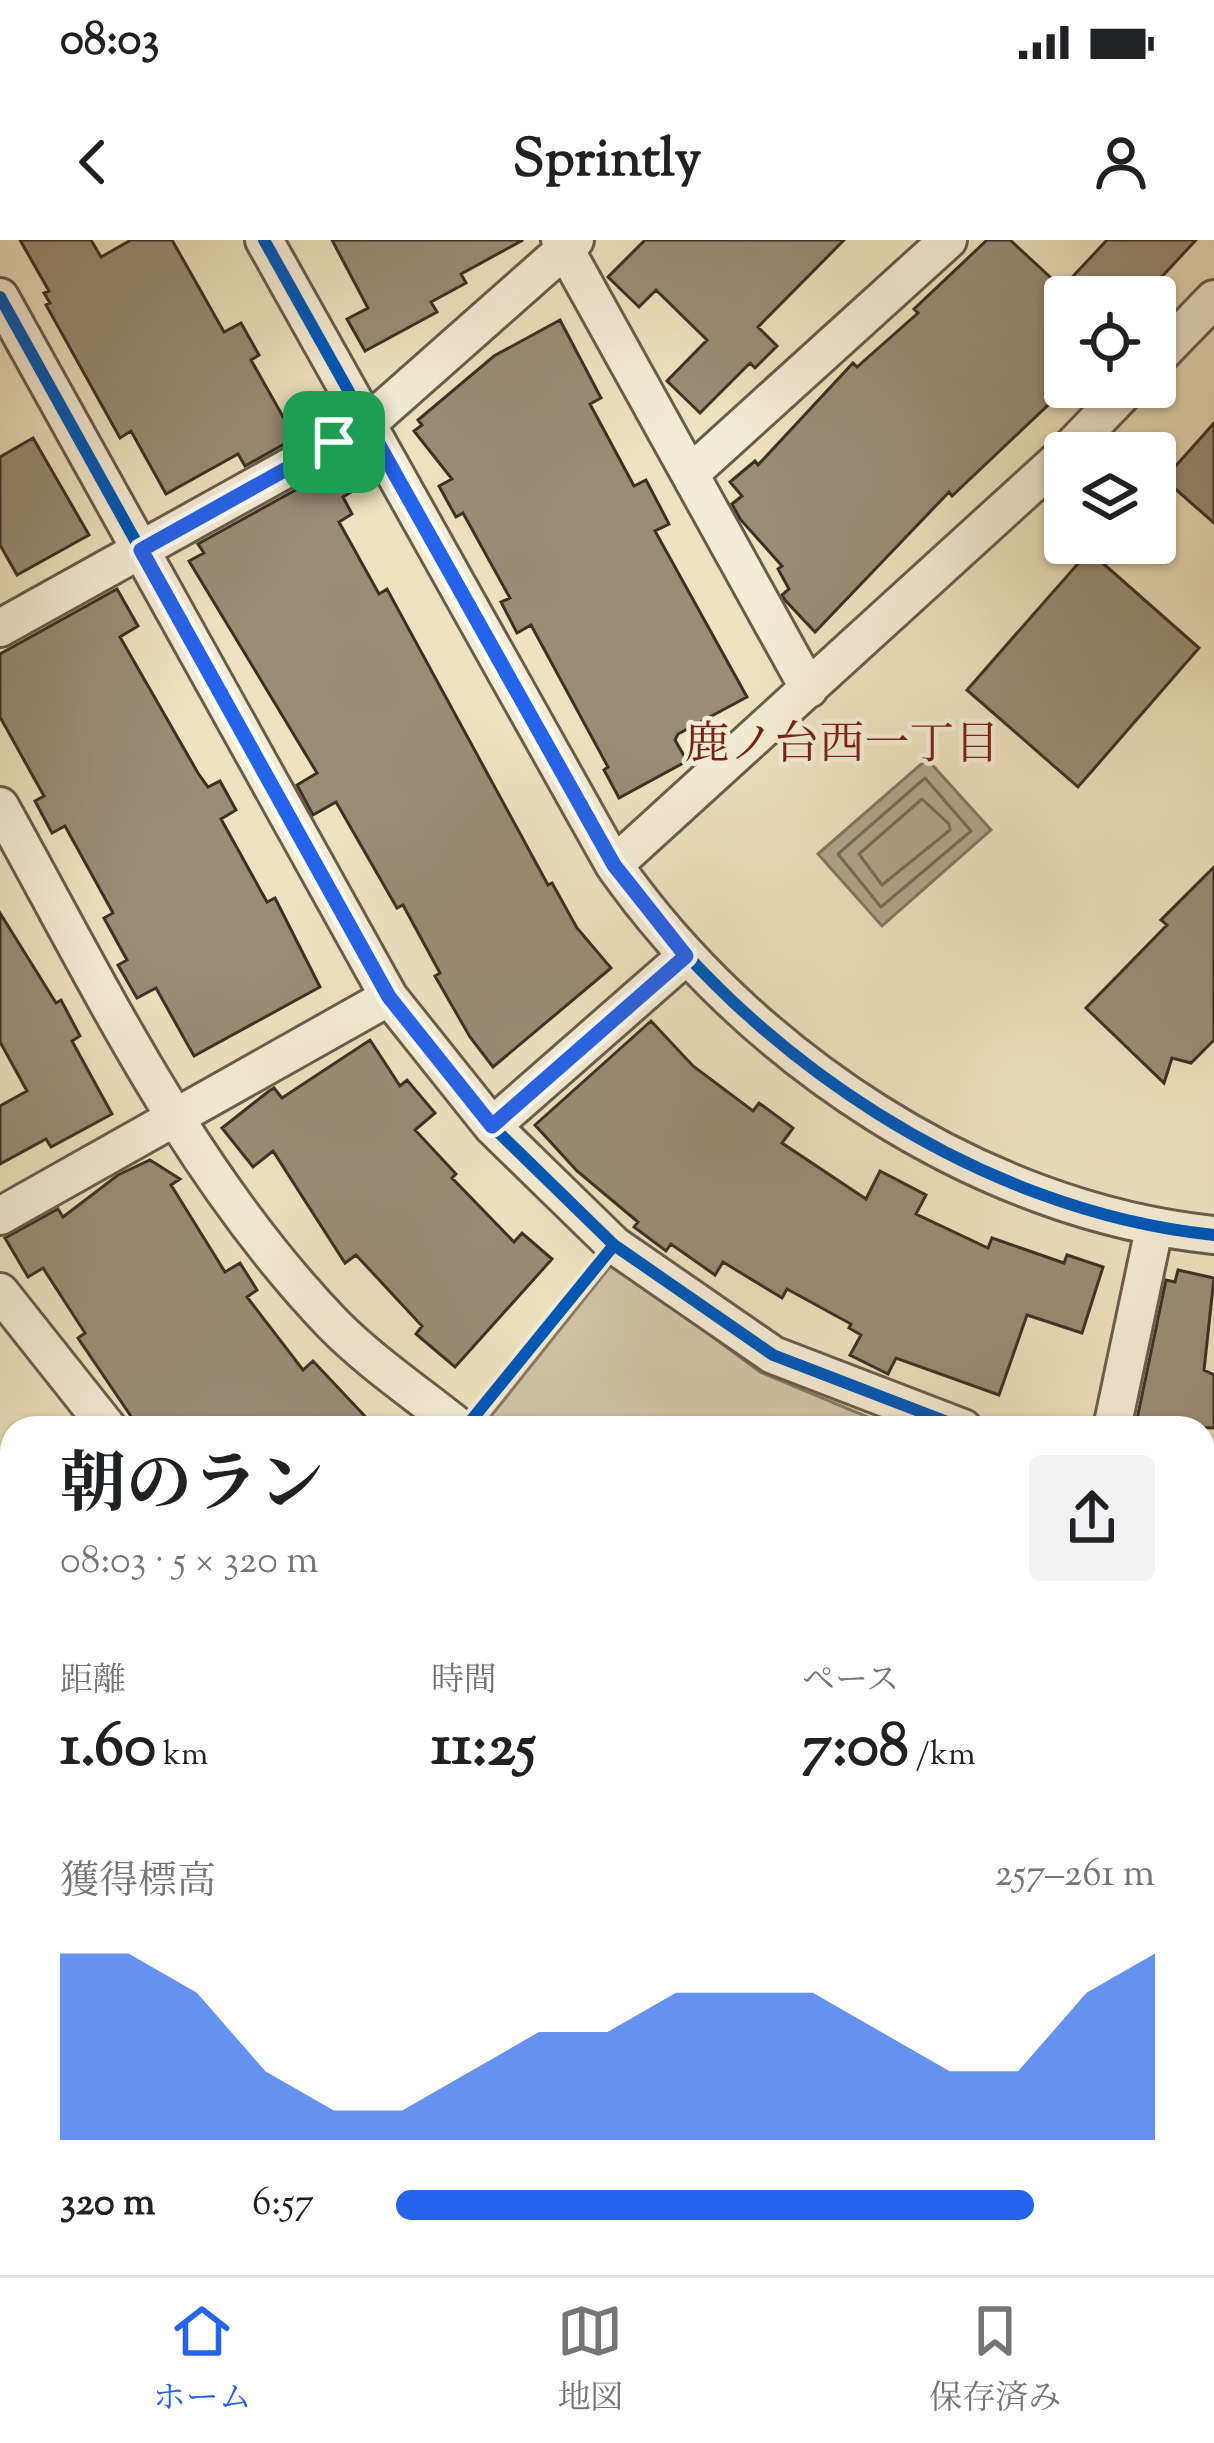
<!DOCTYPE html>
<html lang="ja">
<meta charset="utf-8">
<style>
body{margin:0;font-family:"Sorts Mill Goudy","Noto Serif JP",serif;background:#f2f2f2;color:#202124;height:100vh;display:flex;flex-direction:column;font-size:45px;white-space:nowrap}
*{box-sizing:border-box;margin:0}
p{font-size:39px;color:#757577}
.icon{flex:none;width:66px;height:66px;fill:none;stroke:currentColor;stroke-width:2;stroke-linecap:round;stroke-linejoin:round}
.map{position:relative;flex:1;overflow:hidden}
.details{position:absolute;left:0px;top:1176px;width:1215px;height:861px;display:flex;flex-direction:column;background:#fff;border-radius:36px 36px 0 0;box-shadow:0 3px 9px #0004}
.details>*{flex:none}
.tools{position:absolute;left:1044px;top:36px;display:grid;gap:24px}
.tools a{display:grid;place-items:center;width:132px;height:132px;border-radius:12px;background:#fff;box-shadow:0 3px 9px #0004;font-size:60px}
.pin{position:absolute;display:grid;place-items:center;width:102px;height:102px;color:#fff;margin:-51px;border-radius:24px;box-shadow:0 6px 18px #0006}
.round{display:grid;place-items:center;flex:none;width:126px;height:126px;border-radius:12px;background:#f2f2f2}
.head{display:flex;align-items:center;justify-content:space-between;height:204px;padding:0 60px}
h1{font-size:66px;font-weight:700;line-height:90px}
.stats{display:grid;grid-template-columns:repeat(3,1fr);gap:18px;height:204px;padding:12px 60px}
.stats div{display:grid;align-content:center}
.stats b{font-size:60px;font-weight:700}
.stats small{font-size:33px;font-weight:400}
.stats p{font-size:33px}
.chart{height:336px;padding:24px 60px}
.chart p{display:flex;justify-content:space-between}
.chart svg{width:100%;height:216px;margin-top:12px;fill:#2563eb;opacity:.7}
ul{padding:0 60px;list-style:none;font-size:39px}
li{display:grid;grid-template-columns:192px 144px 1fr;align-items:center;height:90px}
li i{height:30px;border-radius:15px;background:#2563eb}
.status{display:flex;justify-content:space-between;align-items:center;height:84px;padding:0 60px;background:#fff;direction:ltr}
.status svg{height:33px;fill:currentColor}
header{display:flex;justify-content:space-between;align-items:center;height:156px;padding:0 60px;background:#fff;font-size:54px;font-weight:700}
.menu{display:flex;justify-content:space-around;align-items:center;height:168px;border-top:3px solid #e0e0e0;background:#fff;font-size:33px;color:#757577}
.menu a{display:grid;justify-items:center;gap:6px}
.menu .current{color:#2563eb}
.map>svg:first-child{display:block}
.green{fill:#d0c5a6;stroke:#867a66;stroke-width:3}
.water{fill:#b1a68b;stroke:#827762;stroke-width:3}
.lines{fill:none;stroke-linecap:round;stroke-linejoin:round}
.shore{stroke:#766b58;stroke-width:3}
.building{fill:#998d76;stroke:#3c3025;stroke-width:3}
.minor-casing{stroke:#685d4c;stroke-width:42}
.minor{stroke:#f4edd6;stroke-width:36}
.cycleway-casing{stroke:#f4edd6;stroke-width:20}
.cycleway{stroke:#0057b8;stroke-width:12}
.route-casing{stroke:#fff;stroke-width:24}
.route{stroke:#2563eb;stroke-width:15}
.labels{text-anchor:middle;stroke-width:9;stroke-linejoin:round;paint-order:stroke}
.neighbourhood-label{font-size:45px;fill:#7a1f14;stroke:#f4edd6}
</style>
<div class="status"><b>08:03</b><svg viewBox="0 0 49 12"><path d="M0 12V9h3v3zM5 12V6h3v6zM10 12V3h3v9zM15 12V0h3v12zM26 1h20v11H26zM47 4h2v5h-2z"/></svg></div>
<header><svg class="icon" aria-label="back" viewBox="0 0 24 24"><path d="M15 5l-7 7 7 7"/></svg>Sprintly<svg class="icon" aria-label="person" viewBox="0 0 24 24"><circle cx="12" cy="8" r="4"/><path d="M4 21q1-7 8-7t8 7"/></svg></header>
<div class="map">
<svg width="1214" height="2035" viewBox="0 0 1214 2035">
<rect width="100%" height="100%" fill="#eee3c0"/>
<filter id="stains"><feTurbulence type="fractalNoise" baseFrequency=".00167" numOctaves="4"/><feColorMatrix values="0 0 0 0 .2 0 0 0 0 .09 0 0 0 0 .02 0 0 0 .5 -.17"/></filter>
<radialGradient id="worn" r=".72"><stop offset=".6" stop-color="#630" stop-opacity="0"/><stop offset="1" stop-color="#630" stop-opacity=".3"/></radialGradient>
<path class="green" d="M613,1023L760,1132L894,1188H488L484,1185Z"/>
<path class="water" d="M927,519L991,590L882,686L818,614Z"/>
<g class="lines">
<path class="shore" d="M925,538L971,591L881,667L838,614Z
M922,559L949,584L950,590L882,645L859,614Z"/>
</g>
<path class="building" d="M20,0H91L101,17L131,0H172L224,92L241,83L259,115L251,120L295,198L245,226L238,214L166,254L131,191L120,198L46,65L50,63L44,53L49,51Z
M332,0H523L461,34L466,43L431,62L437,72L365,111L347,79L368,68Z
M645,0H844L758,87L777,106L755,128L750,123L700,173L667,141L707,100L656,50L639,67L608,37Z
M987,0H1010L1062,48L1107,0H1196L1143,57H1065V149L952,256L949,252L815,392L785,360L782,355L789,349L778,329L782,326L740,279L732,264L742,256L730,242L755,221L758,225L853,123L857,127L918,73L914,69Z
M560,80L601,158L590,164L634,246L646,240L669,284L655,291L747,457L678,494L675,500L687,521L619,558L604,530L608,527L531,385L517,393L501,362L510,358L463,273L456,277L439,246L452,239L414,191L422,185L418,180L494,116Z
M1214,183V283L1164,239Z
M33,198L89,295L17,335L0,305V217Z
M337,227L351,252L343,257L352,274L339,282L379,354L387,349L548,645L552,643L577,688L611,728L493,827L470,797L435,736L440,733L403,665L397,668L336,562L313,575L297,545L317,533L189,321L204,313L198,304Z
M1089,311L1199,408L1078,547L967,450Z
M117,349L138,386L120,397L198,533L208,547L220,541L236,570L221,579L267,662L275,658L320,747L194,816L156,748L137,758L118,725L127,720L104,678L113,673L65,586L52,593L35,561L44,556L0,477V414Z
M1214,627V800L1191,823L1172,818L1164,843L1086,768L1167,685L1161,680Z
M0,673L56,763L61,760L80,796L72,801L112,874L51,907L46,899L0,924V866L27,851L0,802Z
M651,781L693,826L753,871L759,863L793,888L782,903L866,959L880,931L926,955L916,974L988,1008L992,998L1064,1023L1067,1015L1103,1027L1082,1093L1027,1075L999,1155L896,1118L888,1134L850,1115L861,1095L849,1088L851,1084L787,1049L782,1058L723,1022L715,1035L671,1004L666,1011L634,987L638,982L577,931L535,885Z
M370,800L400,846L407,840L435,873L415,890L456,934L452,938L514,1002L522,993L552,1019L455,1127L416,1094L422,1086L356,1015L345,1023L273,911L253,927L222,888L269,851L274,848L282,858Z
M150,920L180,939L171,945L225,1032L240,1023L257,1050L247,1057L303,1130L313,1121L376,1188H139L78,1098L85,1093L43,1028L28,1037L5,998L58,969L63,977L118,935Z
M1178,1030L1214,1038L1204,1130L1214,1135V1188L1136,1184L1166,1040L1175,1042Z"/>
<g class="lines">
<defs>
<path id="minor" d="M264,0L614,625C748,816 979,971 1214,995
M560,0L809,449
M0,57L389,757L492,886L614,1005L773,1115L963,1188
M1155,120L1214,59
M1066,213L1129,147
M690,234L948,0
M0,388L367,184L575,0
M0,566C99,744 189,934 332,1083C370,1122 418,1154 460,1188
M614,625L1065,214
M492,886L686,716
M0,976L389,757
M0,1052L108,1188
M1112,1188L1154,989
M1203,1433L1214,1425
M1203,1747L1214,1743
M1203,1880L1214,1892
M0,1889H12"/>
</defs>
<use href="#minor" class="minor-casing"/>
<use href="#minor" class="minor"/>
<defs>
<path id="cycleway" d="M264,0L614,625C748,816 979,971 1214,995
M0,57L389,757L492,886L614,1005L773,1115L963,1188
M465,1188L614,1005"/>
</defs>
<use href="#cycleway" class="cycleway-casing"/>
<use href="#cycleway" class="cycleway"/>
</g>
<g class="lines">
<defs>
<path id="route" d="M367,184L614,625L686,716L492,886L389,757L141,310Z"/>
</defs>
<use href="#route" class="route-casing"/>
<use href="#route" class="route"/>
</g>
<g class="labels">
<g class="neighbourhood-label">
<text x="842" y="518">鹿ノ台西一丁目</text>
</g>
</g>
<rect width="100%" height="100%" filter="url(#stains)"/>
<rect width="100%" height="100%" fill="url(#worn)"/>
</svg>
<div class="tools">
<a><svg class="icon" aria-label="locate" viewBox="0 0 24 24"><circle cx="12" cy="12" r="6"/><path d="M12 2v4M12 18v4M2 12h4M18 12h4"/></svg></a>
<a><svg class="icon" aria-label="layers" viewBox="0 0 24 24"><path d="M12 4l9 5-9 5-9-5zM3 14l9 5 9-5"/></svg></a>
</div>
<div class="pin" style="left:334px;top:202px;background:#1e9e55"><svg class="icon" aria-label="arrive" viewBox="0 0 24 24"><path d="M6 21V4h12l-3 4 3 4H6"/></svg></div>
<section class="details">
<div class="head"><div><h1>朝のラン</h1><p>08:03 · 5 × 320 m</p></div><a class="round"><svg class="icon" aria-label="share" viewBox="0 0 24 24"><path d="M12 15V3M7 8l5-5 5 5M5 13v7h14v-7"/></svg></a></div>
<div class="stats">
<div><p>距離</p><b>1.60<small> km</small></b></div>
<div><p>時間</p><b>11:25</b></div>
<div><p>ペース</p><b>7:08<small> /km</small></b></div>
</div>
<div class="chart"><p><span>獲得標高</span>257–261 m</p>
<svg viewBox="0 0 160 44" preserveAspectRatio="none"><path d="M0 44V6L10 6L20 14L30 30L40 38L50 38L60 30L70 22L80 22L90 14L100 14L110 14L120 22L130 30L140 30L150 14L160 6V44z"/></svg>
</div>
<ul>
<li><b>320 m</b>6:57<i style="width:84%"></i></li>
</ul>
</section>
</div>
<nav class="menu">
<a class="current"><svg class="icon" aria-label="home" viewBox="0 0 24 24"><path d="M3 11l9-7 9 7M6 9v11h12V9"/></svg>ホーム</a>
<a><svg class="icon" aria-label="map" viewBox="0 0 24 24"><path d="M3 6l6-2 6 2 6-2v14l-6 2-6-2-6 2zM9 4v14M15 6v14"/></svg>地図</a>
<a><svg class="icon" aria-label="saved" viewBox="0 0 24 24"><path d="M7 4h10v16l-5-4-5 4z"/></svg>保存済み</a>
</nav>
